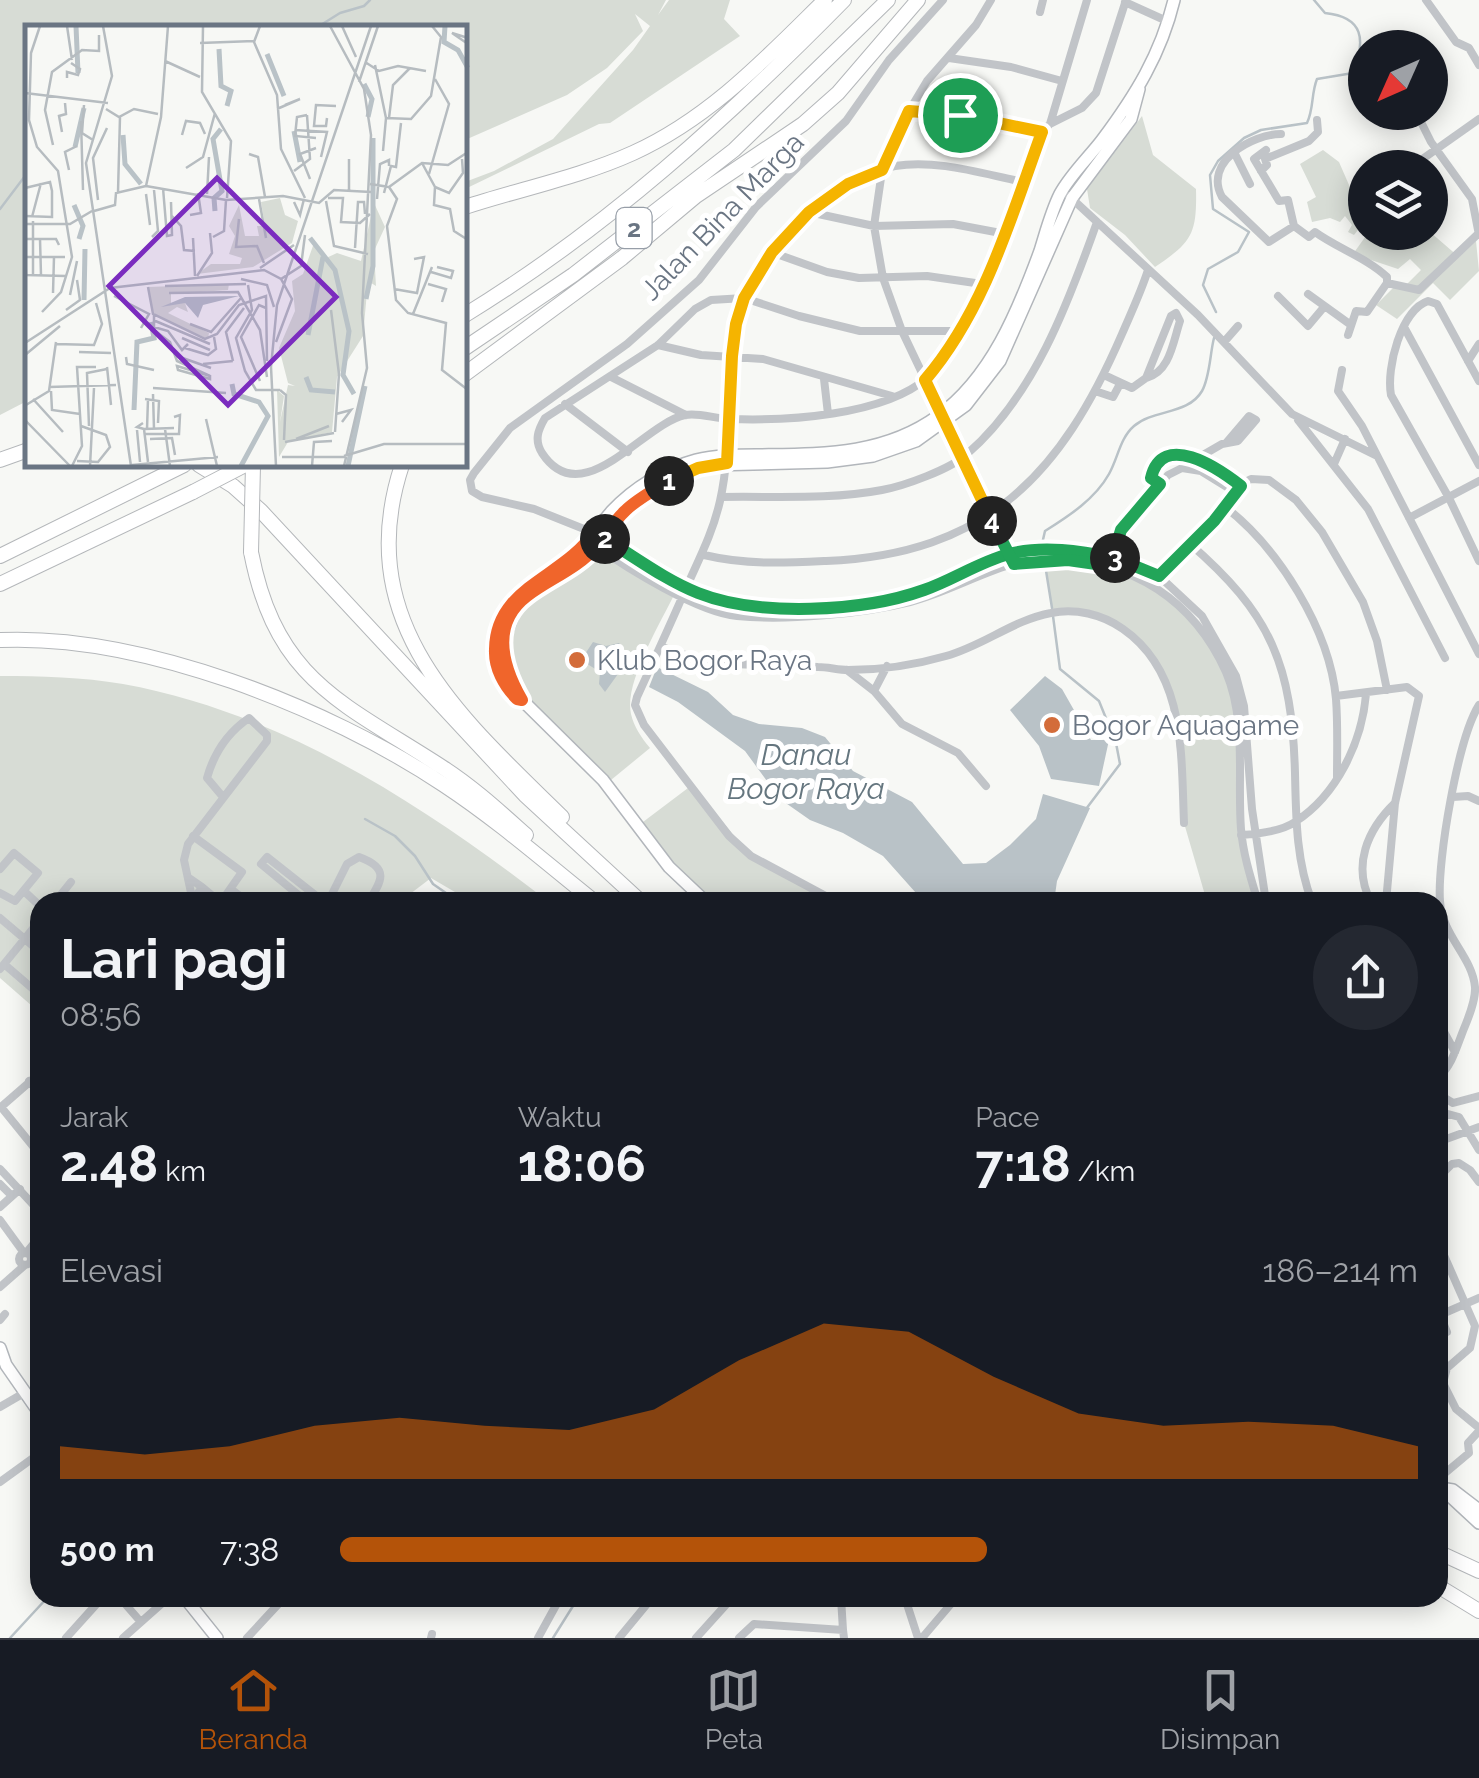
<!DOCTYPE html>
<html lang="id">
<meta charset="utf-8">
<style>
body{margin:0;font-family:Raleway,sans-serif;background:#242831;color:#f1f3f6;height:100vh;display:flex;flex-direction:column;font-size:38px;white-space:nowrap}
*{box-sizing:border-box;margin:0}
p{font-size:32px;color:#9ea1a6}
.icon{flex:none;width:55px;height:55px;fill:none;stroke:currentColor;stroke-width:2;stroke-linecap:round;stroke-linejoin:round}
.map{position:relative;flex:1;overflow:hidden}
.details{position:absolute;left:30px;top:892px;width:1418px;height:715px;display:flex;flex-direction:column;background:#171b24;border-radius:30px;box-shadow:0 5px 25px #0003}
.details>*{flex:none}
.needle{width:65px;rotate:225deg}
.controls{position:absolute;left:1348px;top:30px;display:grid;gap:20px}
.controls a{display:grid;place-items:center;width:100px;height:100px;border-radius:50%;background:#171b24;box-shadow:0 5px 25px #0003;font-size:50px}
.pin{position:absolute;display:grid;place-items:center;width:85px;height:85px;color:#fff;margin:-42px;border:5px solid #fff;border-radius:50%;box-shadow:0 2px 10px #0007}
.km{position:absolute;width:50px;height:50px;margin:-25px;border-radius:50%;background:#222;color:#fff;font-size:28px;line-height:50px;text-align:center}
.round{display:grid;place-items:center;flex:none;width:105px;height:105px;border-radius:52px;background:#242831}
.summary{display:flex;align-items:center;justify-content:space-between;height:170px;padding:0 30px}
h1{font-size:55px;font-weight:700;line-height:75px}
.stats{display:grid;grid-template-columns:repeat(3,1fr);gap:15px;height:170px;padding:10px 30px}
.stats div{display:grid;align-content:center}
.stats b{font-size:50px;font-weight:700}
.stats small{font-size:28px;font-weight:400}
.stats p{font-size:28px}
.chart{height:280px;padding:20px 30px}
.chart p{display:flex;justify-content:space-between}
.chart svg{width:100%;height:180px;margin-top:10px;fill:#b45309;opacity:.7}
ul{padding:0 30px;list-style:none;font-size:32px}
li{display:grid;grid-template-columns:160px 120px 1fr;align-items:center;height:75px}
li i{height:25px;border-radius:12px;background:#b45309}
.tabs{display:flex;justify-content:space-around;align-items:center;height:140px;border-top:2px solid #363941;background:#171b24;font-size:28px;color:#9ea1a6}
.tabs a{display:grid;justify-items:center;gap:5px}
.tabs .active{color:#b45309}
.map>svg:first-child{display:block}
.green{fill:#d7dcd5}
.water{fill:#b9c2c7}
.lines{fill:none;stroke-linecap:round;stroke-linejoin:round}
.stream{stroke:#b9c2c7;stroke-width:2.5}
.secondary-casing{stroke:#b2b6bb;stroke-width:14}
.highway-casing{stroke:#b4b7ba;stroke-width:16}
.street{stroke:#c1c4c8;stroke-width:8}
.secondary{stroke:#fff;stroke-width:11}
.highway{stroke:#fff;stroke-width:14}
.highway-bridge-casing{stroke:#b4b7ba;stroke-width:16;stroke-linecap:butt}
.highway-bridge{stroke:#fff;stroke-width:14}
.split-1-casing{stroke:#fff;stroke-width:20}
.split-2-casing{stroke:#fff;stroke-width:20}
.split-3-casing{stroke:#fff;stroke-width:20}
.split-4-casing{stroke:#fff;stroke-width:20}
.split-5-casing{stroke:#fff;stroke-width:20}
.split-1{stroke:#f5b400;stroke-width:12}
.split-2{stroke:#f0652b;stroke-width:12}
.split-3{stroke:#22a559;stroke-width:12}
.split-4{stroke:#22a559;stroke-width:12}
.split-5{stroke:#f5b400;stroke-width:12}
.poi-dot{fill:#d36c3a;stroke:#fff;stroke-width:4}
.labels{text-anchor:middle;stroke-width:10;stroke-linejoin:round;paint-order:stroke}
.shield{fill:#fff;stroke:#979ea8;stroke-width:2.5}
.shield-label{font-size:25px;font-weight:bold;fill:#6a7583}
.street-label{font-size:28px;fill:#6a7583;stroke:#fff}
.poi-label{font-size:28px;fill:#6a7583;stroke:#fff;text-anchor:start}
.water-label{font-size:30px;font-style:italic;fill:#65767f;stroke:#fff}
.inset-river{fill:none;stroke:#b9c2c7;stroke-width:5}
.inset-road{fill:none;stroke:#b6bcc0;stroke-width:2.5}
.view{fill:#7b2cbf;fill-opacity:0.15;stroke:#7b2cbf;stroke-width:5}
.inset-edge{fill:none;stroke:#6a7583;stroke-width:5}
</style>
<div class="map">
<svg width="1479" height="1638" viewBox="0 0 1479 1638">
<rect width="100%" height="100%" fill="#f7f8f5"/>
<path class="green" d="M0,0H666L658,15L669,0H730L724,19L740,36L610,123L599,124L465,189V182L494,171L553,139L633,50L650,26L635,14L643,31L607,68L567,95L465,140V28H28L27,401L0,415Z
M1142,116L1153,155L1196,189C1197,234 1192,242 1155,267L1125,235L1090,208L1087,189Z
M1323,150L1339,162L1356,201L1365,211V221L1354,235L1348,232L1352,225L1345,216L1340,222L1330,218L1312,222L1307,202L1316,197L1300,164Z
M1430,232L1459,257L1476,241L1479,271L1450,300L1433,283L1397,319L1376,305L1397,284L1406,285L1421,270L1410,259L1398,269L1353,254L1368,233Z
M594,551L674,595C660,624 624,683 631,714C634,727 641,737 650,748L611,780L596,764L593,765L583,757L514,681L506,639L516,611Z
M1068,560L1130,574L1188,614L1225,672L1237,712L1241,835L1259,902H1207L1184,823L1172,696L1137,640L1099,617L1052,612L1045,562Z
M0,676C41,676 82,677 123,684C283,713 423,805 549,902H472L431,878L410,894L385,893L378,902H40V1013L0,978Z
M692,785L751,856L837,902H706L639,825Z"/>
<path class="water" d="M593,642L606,646L619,643L624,651L618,674L605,692L599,684L600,672L581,660Z
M657,667L708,692L733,715L759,724L802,728L825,737L853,771L912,802L963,864L986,863L1010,845L1036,819L1043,794L1090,808L1057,881L1054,902H924L883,856L843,833L810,820L780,799L745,751L678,702L649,687Z
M1045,676L1062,689L1091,740H1109L1099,786L1051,779L1039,746L1010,710Z"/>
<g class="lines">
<path class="stream" d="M316,28L340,13L364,6L370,0
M0,209L28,172
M1216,312L1203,285L1208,269L1238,252L1249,232L1213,209L1210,175L1218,161L1244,138L1261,130L1307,123C1314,108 1311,94 1317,79L1353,73C1366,40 1364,17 1325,13L1314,0
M1042,544L1045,531C1069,516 1095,499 1109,474C1118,458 1120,438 1134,426C1154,409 1188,415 1202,391C1210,377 1210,353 1214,338
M1043,552L1052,608
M1053,616L1060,669L1099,701L1116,743L1120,764L1086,809
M365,819L395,836L415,856L433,884L459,902
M10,1638L47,1598
M553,1638L578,1598"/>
<defs>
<path id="secondary" d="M510,679L502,644L516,607L526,597L571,569L596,547L627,509L660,486L680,475L711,465L827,462L873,456L916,441L966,405L1000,361L1072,198L1131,119L1139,89
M706,902L669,867L603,780L522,700C498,692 493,657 496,635C502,595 539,584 567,562C585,547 597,528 612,511C633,488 666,468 696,460C715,455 736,455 756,455C820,454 883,456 938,416C991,378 1018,311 1040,251C1046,232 1051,212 1060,194C1070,175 1089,157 1102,140C1135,96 1161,54 1174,0
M0,1348L6,1365L40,1414
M1438,1485L1479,1523
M1440,1488L1453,1490L1479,1510
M185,1598L217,1638"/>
<path id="highway" d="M465,207C520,189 580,177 633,153C710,118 766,58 825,0
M465,315C607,228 728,118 844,0
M465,348L573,275L734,150L888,0
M465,374L622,258L696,196L803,124L838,93L918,0
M0,460L28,450
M199,465L233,486L261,511L525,795L641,902
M402,465C350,623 460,717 562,817
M251,552C276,681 342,702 442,767C473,787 499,811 526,835
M0,556L184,465
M0,584L193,492
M0,640C142,634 327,707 444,785C497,820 545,862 595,902
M1438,1552L1479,1571
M1438,1586L1479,1611"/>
</defs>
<use href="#secondary" class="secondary-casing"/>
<use href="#highway" class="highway-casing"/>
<path class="street" d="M943,0L889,60L846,121L756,207L699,280L627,344L510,428L474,473L470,480L472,491L482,497L534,509L594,533L686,588L744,606H819L891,600L922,591L1008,554L1048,548L1112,557L1159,576L1202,616L1236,676L1244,706L1252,809L1266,902
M991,0L976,25L927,81L909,111L882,171L874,226L883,278L902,331L1009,556
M1426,0L1456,42L1469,48L1479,65
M1125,2L1169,22
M1040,12L1043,0
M949,58L1011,67L1062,81
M909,111L960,115L1042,132
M1416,112L1431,142L1472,199L1479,235
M1050,124L1082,108L1096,93L1126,0
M1281,134C1252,134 1203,162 1222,197L1269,242L1294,226
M1266,150L1254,159L1279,201L1288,200L1294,226L1309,237L1315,232C1337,248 1367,258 1387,277V283
M1234,152L1250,184
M1414,165L1479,119
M1261,171L1267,165L1265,159L1309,141L1318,132L1317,120
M1069,196L1198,315L1292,414L1375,455
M809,212L874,226L953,224L1006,234
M771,252L827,272L859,278L927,276L982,284
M1308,294L1351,325
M1278,296L1308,326L1324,307
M1176,313L1180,321C1173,342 1170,372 1146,378L1171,316Z
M1404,327L1479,465
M961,331H860L799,316L744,298L711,300L695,309L658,345L545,418C538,430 534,440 542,453C582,514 643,424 685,415C699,412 715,419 730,419C786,421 883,416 927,378C954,354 966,319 981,287C1004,236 1023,185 1042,132L1050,124L1087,0
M1348,335L1356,311L1367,312L1387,283L1419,290L1478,234
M1224,342L1238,326
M658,345L701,355L763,359L892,396
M1468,361L1479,344
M1342,370L1338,391L1362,426L1479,654
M1104,375L1132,388L1146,378
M611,377L686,415
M824,379L828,414
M1479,381L1437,304L1428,301C1401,310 1386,368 1391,395L1449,498L1479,561
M1095,391L1113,397L1120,384
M565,404L628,452
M1298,420L1368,509L1445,658
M1196,459L1222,444L1238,441L1256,420L1249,416L1226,443
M1334,464L1345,439
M1161,484L1151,478C1161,429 1218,468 1241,485
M721,497C774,496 830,500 882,490C904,486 951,469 967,454C1034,396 1068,304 1097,222
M1224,506C1278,547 1330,630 1336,699C1338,725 1337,752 1337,778
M1409,518L1479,481
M1189,543C1271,614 1292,664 1295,773C1296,817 1296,860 1312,902
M596,546C628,569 698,612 737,616C786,621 861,614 910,602C946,593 980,573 1016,563C1028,560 1041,561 1054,561C1132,559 1194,601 1226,672C1247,721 1237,778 1241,829C1243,854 1251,879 1258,902
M704,555C746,565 784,563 826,561C987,554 1061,475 1122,334C1131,313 1141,292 1148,270
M1111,561L1121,531L1168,475L1182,468L1201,471L1235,492
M1159,576L1213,521L1243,483L1251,479L1269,480L1296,500L1322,532L1363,602L1377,641L1387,690
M662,647C714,669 763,664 818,667C828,667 838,670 848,670C880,670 915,665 946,656C983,646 1013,620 1051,613C1075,608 1102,614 1123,629C1186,673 1181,754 1184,823
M847,670L874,691L902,724L958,753L986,786
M874,691L887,666
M1336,696L1407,687L1419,696L1395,803L1386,902
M1453,797L1468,796L1479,801
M1241,835C1257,834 1282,831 1295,822C1337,795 1362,742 1366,694
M193,836L242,872L221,902
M0,869L14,853L38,873L15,901L0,893
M189,878L202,887L192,902
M202,887L220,902
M232,890L248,902
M25,892L40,906
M55,902L71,882
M193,902L184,860L188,844L267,741V735L249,718C227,733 214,753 207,778L223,797
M307,902L261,864L267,857L315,895L316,902
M328,902L347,864L359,857C390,868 382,881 368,902
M837,902L751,856L729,836L644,725L635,705L637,697C654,660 671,623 687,586C700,557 713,532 720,501C733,443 725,384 736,326C748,258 827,178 895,166C937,159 983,174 1024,182
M1371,902C1352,866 1367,830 1395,803
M0,918L40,952
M4,964L40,995
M0,969L40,920
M1438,1021L1455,1052
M40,1073L1,1107L40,1155
M1438,1078C1452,1065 1456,1049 1463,1031C1468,1019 1476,1000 1475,987C1472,956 1442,936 1440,901C1437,861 1458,738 1479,705
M29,1081L40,1094
M1438,1094L1453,1103L1479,1096
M1438,1120L1448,1114L1459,1117L1479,1150
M1438,1142L1479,1127
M0,1169L40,1212
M1438,1178L1452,1164L1459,1163L1470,1170L1479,1182
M0,1184L12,1196
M0,1207L20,1189
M0,1220L24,1253
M1438,1223L1443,1253L1475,1326L1470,1348L1447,1368L1443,1383L1456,1409L1479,1428
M26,1253L40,1236
M19 1259a6 6 0 1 1 12 0a6 6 0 1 1-12 0Z
M0,1287L25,1265
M0,1320L5,1314
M1447,1332L1440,1315L1479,1298
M0,1407L24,1393
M1438,1479L1469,1453L1468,1443L1479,1431
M0,1482L40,1453
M120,1598L140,1621
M841,1598L843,1630
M905,1598L918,1638
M66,1638L102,1598
M123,1638L168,1598
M247,1638L284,1598
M431,1638L432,1634
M538,1638L560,1598
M619,1638L652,1598
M696,1638L732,1598
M739,1638L754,1624L843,1630L844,1638
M922,1638L956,1598"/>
<use href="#secondary" class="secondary"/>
<use href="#highway" class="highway"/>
<defs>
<path id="highway-bridge" d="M193,492L245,465
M251,552L253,465"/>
</defs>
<use href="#highway-bridge" class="highway-bridge-casing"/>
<use href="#highway-bridge" class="highway-bridge"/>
</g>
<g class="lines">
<defs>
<path id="split-1" d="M669,481L698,468L727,463L732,356L736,324L744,298L772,252L809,212L848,184L882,170L909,111L960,115"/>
<path id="split-2" d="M605,539L594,532C564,578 496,586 495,649C494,668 504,686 517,699L522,700C503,667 490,624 527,596C549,579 577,569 596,547C606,536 613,522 625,511C637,499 654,490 669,481"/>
<path id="split-3" d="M605,539C635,557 665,580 698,593C758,617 863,612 924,590C953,580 979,562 1009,554C1043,545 1080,551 1115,558"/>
<path id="split-4" d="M992,521L1014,564L1068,560L1110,566L1121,530L1160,484L1151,478C1162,430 1218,468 1241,486L1214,521L1159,576L1115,558"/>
<path id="split-5" d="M960,115L1042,132C1011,217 985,310 925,380L992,521"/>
</defs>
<use href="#split-1" class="split-1-casing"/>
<use href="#split-2" class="split-2-casing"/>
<use href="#split-3" class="split-3-casing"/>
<use href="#split-4" class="split-4-casing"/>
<use href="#split-5" class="split-5-casing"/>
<use href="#split-1" class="split-1"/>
<use href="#split-2" class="split-2"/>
<use href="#split-3" class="split-3"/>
<use href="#split-4" class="split-4"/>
<use href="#split-5" class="split-5"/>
</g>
<g class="poi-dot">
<circle cx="577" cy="660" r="10"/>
<circle cx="1052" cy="725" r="10"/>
</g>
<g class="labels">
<rect class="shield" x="616.5" y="208" width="35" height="40" rx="8"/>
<g class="shield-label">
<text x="634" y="237">2</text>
</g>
<g class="street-label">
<text transform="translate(722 216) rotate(-46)" y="10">Jalan Bina Marga</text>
</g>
<g class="poi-label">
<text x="597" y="670">Klub Bogor Raya</text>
<text x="1072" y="735">Bogor Aquagame</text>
</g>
<g class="water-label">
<text x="806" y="765">Danau<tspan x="806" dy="34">Bogor Raya</tspan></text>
</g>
</g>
<g transform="translate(25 25)">
<rect width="442" height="442" fill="#f7f8f5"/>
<path d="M255,173L260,190L273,196L267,218L228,242L172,249L186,239H215L217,233L204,229L210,211L204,201L214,180L220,211H234L232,201H240L236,177ZM349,178L360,202L349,226L351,261L343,256L338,311L312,352L307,407L263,417L254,432L252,365L259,371L255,397L263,360L270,361L263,358L254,323L270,286L267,256L278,249L289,218L299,234L312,228L336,236ZM204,259L203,265L146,269V278H160L163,287L152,282L143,288L184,308L183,314L129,290L123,262Z" fill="#d7dcd5"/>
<path d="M214,271L178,280L173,293L160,278L136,282L160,272Z" fill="#b9c2c7"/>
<path class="inset-river" d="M51,1L53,48M420,1L419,17L433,25L443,43M194,24L196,61L206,66L202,81M242,29L259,71M339,59L347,74L343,92M269,106L275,137M98,110L100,139L116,159M50,122L59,83M49,180L58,201L54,214M190,186L189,173L197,166L188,114L196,104M285,213L310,245L324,306L318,350L329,369M341,274L348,241V113M59,275L60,224M283,310L298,232M281,352L286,365L310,367M207,359L209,369L234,377L243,391L216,441M109,385L112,317L129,313L126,297M323,441L340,361"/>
<path class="inset-road" d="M15,1L6,28L4,95L12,122L33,146L47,232L36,267L17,287M42,1L47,35M78,1L87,51L61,138L106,441M178,1L177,67L206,116L202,173M235,1L229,17L252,70L256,124L280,173M305,1L339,64L346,110L337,288L342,343L319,441M317,1L331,32M443,13L427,8L443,19M175,18L229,16M140,36L175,52M340,37L354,46L373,41L401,46M350,40L361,93L358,126M42,53V47L53,50L55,44L46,38M334,57L353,1M0,68L83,78M59,80L57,108L68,115M81,84L94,92L109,84L133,89M252,84L275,74L260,80M282,90L272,92L270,111L291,113M302,93L301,101H289L291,80L311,81M361,93L386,94L406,71L416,12L407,1M364,93L368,60L385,43M56,96L58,165M270,105L302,107L296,132M37,107L34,91L41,89L40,78M157,110L161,96L175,98L180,109M28,120L20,85L27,47L57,25L74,26V10M224,129L233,132L240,172M324,134V165M397,138L410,162L409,180L425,184L429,206L443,215M161,143L178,132L190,88M44,145L40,127L52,121M269,146L285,134L282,90M404,149L424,79L410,54M285,154L275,129L291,123M345,159L364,162L372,174L362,201L371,275L383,288L421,298L417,345L443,365M121,161L201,175L258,171L294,178L309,165L346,167M121,161L136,92L143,1M364,162L397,138L423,140L443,127M410,162L424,168L438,148L437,134M0,163L25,157L27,166V192L0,191M138,163L142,211L147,210L146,177M93,167L95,92M359,168L366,141L371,142L376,98M121,169L125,200M182,169L184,132M303,173H318L316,197L335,198L345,189M234,174L241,213M352,174L355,139L364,135V141M73,175L68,133L82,103M301,176L309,221L343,229M269,177L275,190L279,174M69,186L90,180L91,168L121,161M146,190L156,201L159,225L170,226M165,190L176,188L173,168M7,192L16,158M214,194L211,222L232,221L239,238M8,196V250M0,199H45L67,186M127,212L133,206L129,165M188,212L199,206L201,175M168,213L170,251M0,214H31L34,220M15,214L16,250M0,220L1,250M330,223L333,177H339L340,189M1,232H40M235,243L269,220M406,247L426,253L428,246L412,242M0,250L41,251M172,251L187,228L185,208M216,254L242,260L249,282M256,254L276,241L280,210M403,259L421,264L417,277M223,260L227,285L211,313L220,346L231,365H255M140,261L221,259M123,262L128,289L180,314L192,309L214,280L241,271L242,336M369,264L392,268L399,232L389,234M28,268L29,232M144,268L213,267L235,305L242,352M45,270L52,236M89,271L124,289L116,303M41,285L55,275L52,255M306,285L314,349L310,407M388,289L407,242M129,290V305L145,317L152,336L185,351M128,295L185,319M165,299L186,307L216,273M129,302L143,306L157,325L163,319M157,313L185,325M0,318L85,263L239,245L256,254L267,274L251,317M31,319L69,320L77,299L71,278M160,323L183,330L191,324L189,312M54,327L86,328M0,330L35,301M152,331L186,343M101,332L102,339L129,345M208,336L201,307L219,283M178,339L208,336M152,341L185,351V354L153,345ZM82,342L86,380M235,356L216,312L234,280L241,283M24,362L91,360M128,363L201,368M255,365L261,370L259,415M26,366L27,385L55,389M128,369L129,404M8,374L38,407M120,374L134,376L133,398M1,380L24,366L31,317M311,389L326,385L317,397M181,394L192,441M0,395L45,441M118,398L112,402L119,404L123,437M64,401L62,348L82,344M119,404L149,403M122,404L123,374M140,404L145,441M112,405L115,437M119,409H154L155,390L149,392M125,414L147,413L150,430M271,414L304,401M260,417L309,408M319,431L359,419H443M257,432H320M52,436L73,437L85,422L81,410L56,401M107,440L193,432M47,441L57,421L52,342H71M65,441L69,363M251,441L246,342L252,280L346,1M287,441L289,417L307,416"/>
<path class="view" d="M192,153L311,272L203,380L84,261Z"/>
<rect width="442" height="442" class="inset-edge"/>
</g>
</svg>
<div class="controls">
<a><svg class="needle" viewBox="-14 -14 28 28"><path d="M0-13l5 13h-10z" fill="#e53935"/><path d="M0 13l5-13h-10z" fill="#9ea1a6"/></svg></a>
<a><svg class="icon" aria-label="layers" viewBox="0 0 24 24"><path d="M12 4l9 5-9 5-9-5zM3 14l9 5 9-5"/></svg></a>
</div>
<div class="pin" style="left:960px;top:115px;background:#1e9e55"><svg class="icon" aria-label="arrive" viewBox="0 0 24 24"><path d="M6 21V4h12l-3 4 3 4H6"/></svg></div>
<b class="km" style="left:669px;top:481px">1</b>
<b class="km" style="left:605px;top:539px">2</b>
<b class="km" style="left:1115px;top:558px">3</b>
<b class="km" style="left:992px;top:521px">4</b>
<section class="details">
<div class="summary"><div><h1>Lari pagi</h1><p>08:56</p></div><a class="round"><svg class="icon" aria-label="share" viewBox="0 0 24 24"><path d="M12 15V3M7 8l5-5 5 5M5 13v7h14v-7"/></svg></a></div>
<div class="stats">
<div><p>Jarak</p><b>2.48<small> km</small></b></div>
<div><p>Waktu</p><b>18:06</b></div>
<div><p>Pace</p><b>7:18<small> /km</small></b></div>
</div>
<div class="chart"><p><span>Elevasi</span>186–214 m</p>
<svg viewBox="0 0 160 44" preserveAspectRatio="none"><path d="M0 44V36L10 38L20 36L30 31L40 29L50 31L60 32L70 27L80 15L90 6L100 8L110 19L120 28L130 31L140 30L150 31L160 36V44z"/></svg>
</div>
<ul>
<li><b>500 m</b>7:38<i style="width:60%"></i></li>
</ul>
</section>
</div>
<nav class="tabs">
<a class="active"><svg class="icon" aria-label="home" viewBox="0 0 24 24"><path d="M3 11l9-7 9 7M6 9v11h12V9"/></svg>Beranda</a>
<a><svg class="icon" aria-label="map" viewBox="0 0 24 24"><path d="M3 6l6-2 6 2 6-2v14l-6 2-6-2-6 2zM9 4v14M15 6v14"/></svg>Peta</a>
<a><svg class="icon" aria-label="saved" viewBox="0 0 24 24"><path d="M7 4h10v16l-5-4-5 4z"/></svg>Disimpan</a>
</nav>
